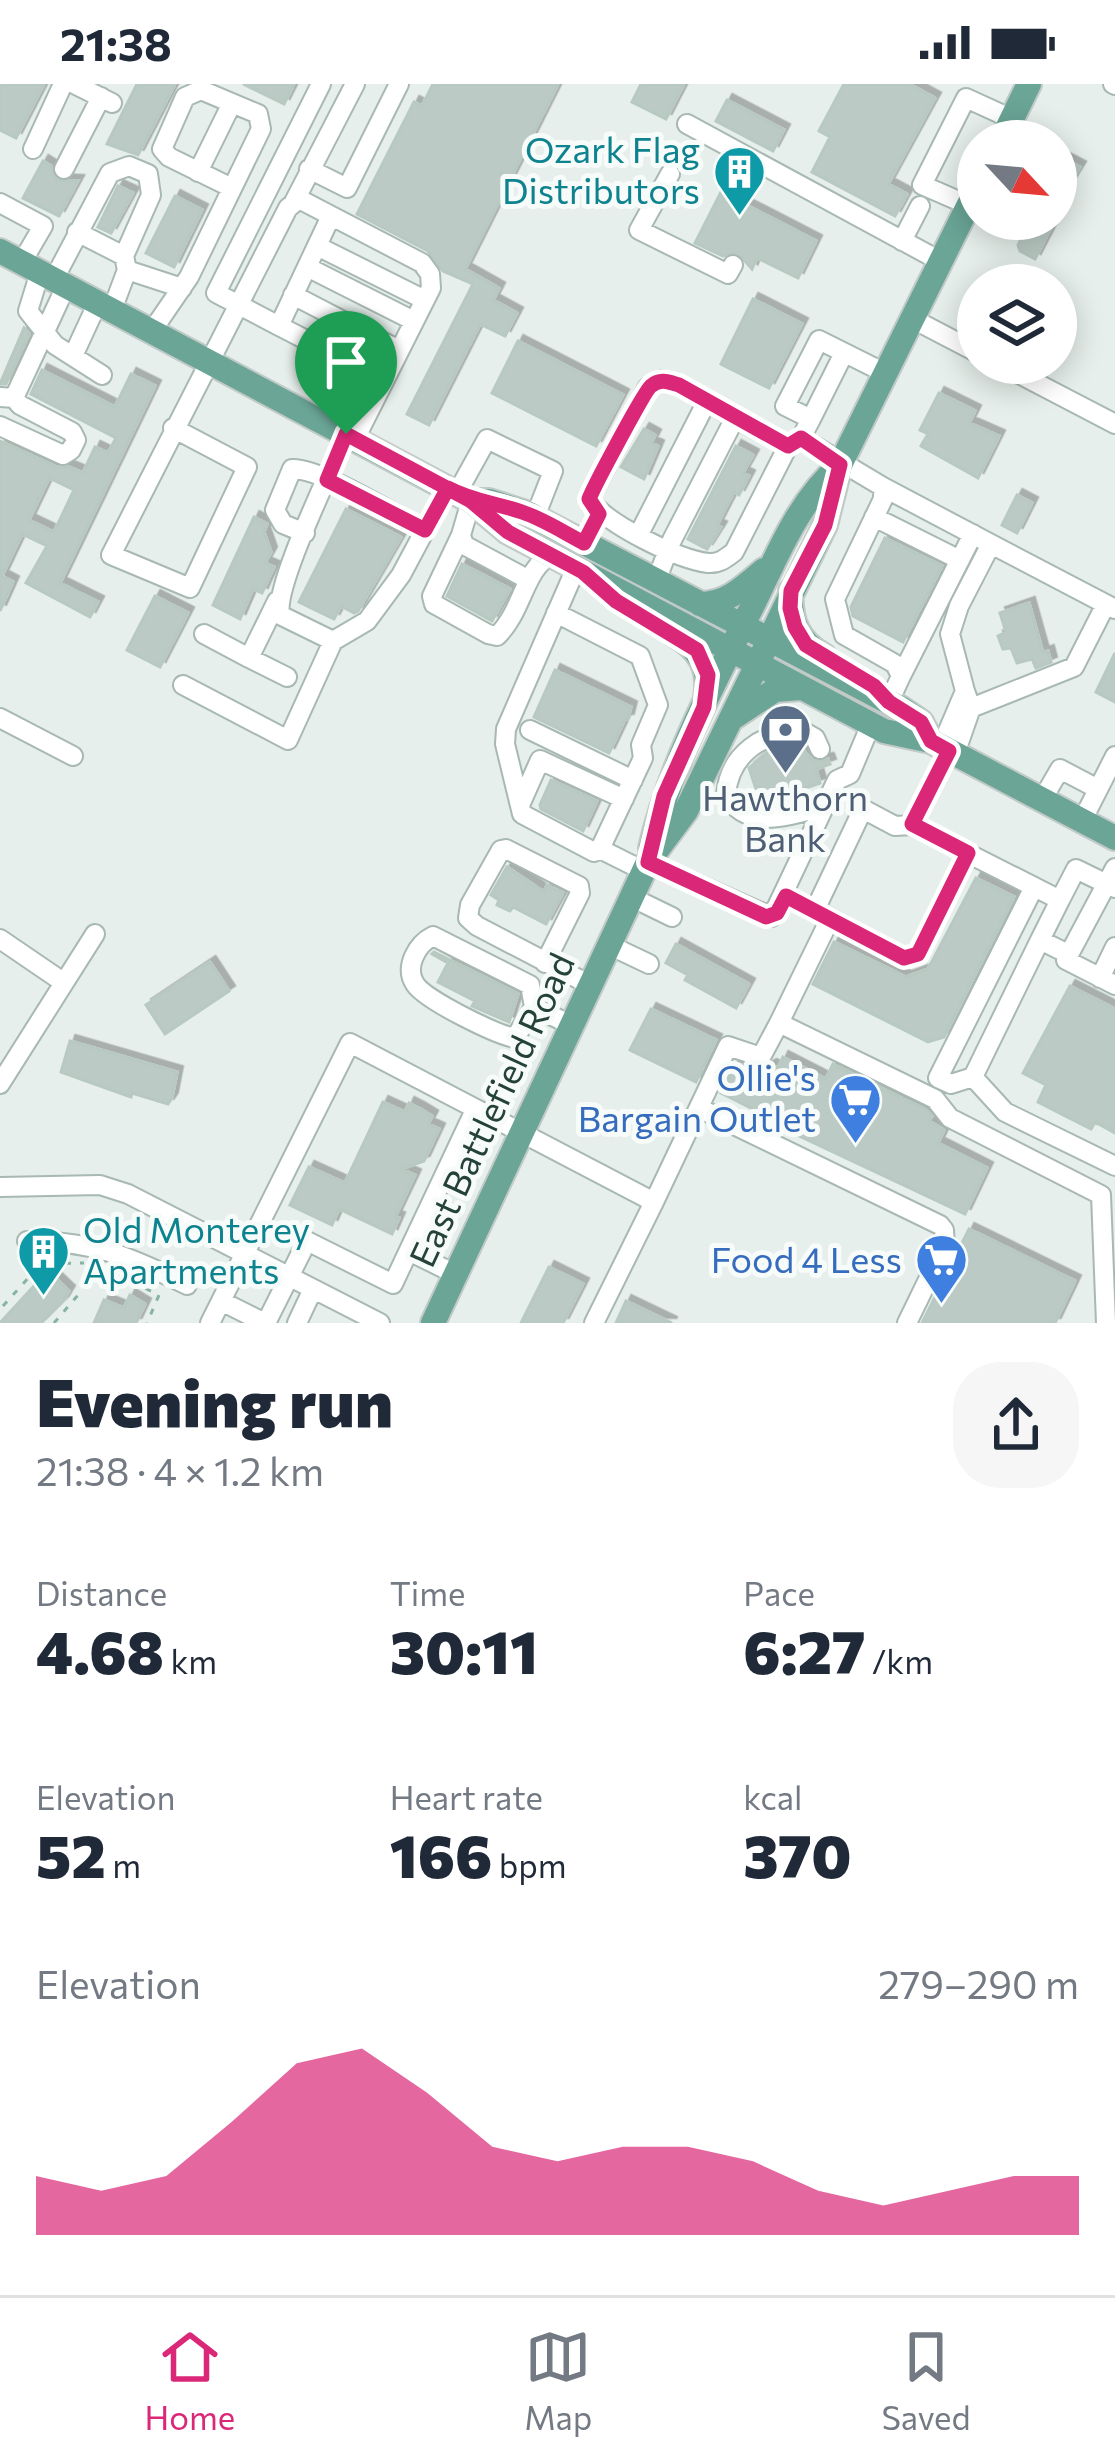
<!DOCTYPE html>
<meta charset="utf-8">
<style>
body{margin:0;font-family:Commissioner,sans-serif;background:#f6f6f7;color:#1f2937;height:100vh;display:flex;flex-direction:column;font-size:45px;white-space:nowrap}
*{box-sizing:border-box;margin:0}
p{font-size:39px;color:#747a83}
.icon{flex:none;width:66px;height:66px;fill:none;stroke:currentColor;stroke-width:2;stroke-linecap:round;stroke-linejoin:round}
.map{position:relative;height:1239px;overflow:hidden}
.side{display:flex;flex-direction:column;background:#fff;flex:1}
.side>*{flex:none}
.needle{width:78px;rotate:116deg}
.controls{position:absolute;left:957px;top:36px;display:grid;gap:24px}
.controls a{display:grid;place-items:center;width:120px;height:120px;border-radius:50%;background:#fff;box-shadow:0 6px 30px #0003;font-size:60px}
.pin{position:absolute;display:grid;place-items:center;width:102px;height:102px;color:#fff;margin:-123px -51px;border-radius:50% 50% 50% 0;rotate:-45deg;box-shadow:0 0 12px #0007}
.pin .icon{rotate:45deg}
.round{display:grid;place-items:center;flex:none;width:126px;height:126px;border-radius:48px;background:#f6f6f7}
.overview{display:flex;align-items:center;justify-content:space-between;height:204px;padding:0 36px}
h1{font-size:66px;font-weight:800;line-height:90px}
.stats{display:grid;grid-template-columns:repeat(3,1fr);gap:18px;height:204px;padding:12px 36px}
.stats div{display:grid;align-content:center}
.stats b{font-size:60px;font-weight:800}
.stats small{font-size:33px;font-weight:400}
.stats p{font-size:33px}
.chart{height:336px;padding:24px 36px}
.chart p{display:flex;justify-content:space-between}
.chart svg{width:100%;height:216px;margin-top:12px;fill:#db2777;opacity:.7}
.status{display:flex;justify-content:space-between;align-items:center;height:84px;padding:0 60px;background:#fff;direction:ltr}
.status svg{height:33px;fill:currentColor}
.tabs{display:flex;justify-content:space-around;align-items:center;height:168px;border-top:3px solid #e0e1e3;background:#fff;font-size:33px;color:#747a83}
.tabs a{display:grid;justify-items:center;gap:6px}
.tabs .current{color:#db2777}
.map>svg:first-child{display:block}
.building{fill:#bbcac4;stroke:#b8c9c2;stroke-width:3;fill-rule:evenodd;filter:url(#shadow)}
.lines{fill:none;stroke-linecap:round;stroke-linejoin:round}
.minor-casing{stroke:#a8b8b2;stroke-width:22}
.major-casing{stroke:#c2cac8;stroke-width:28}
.path{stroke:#86b3a5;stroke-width:3;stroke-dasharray:6 9;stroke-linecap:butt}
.minor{stroke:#fff;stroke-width:18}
.major{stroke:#6aa596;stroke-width:24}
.route-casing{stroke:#fff;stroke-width:24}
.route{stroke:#db2777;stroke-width:15}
.labels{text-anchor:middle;stroke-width:10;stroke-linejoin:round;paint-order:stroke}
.culture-label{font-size:36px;fill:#0d838f;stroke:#f7fbf9;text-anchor:end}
.service-label{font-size:36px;fill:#4e5e75;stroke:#f7fbf9}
.shop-label{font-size:36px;fill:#366cbe;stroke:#f7fbf9;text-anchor:end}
.street-label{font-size:36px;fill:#24423a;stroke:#f7fbf9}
</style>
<div class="status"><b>21:38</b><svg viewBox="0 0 49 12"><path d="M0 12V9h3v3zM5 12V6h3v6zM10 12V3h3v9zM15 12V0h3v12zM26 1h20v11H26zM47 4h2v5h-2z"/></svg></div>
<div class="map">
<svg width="1115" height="1239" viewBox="0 0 1115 1239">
<defs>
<filter id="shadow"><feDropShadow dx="5.5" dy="-5.5" stdDeviation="0" flood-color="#0004"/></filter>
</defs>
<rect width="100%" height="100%" fill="#e6efeb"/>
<path class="building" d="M0,0H44L16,54L0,46Z
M137,0H175L138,71L107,60Z
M243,0H294L284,20Z
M433,0H558L465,185L499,204L493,216L517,229L505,252L480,240L429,341L407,330L473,200L443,187L428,167L357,130L414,18L422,22Z
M641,0H684L666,35L632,18Z
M844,0H909L935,14L888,100L907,110L895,132L812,88L830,53L819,47Z
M727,16L784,46L773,67L716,37Z
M1059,72L1080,83L1056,121V78Z
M43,77L51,82L57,96L78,97L59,132L23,114Z
M118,102L133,109L111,149L98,143Z
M721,108L816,157L798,194L757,174L752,185L738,169L723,172L695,159Z
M175,112L202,126L174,183L146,169Z
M1031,135L1052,142L1035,175L1020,167L1018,161Z
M753,215L802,240L769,304L721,280Z
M24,244L29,250L6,300H0Z
M518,257L623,311L596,362L492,309Z
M42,286L115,323L131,290L155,302L60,499L98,518L90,533L26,499L47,462L22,450L2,492L13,498L0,527V357L57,383H69L83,389L95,363L108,369L116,354L31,310ZM49,394L74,406L54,448L29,436Z
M939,309L975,327L969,339L999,352L978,394L921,362L928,350L920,346Z
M644,345L655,351L651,359L658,362L644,395L621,383Z
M736,362L753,371L743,389L749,392L739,411L734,408L717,441L721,443L707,465L688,455Z
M1017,411L1032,419L1017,449L1002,441Z
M346,425L401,453L358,527L354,529L341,522L334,535L299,518Z
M254,433L267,440L264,448L271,468L265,479L274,483L262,509L253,505L240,535L213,521Z
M885,454L942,482L903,558L853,532L851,523Z
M462,480L510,505L492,537L447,512Z
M155,512L188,529L160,583L127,566Z
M1029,519L1043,569L1048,567L1051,578L1036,584L1032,575L1017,579L1011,564L1003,565L998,552L1006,548L1000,529Z
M1115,569V618L1096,608Z
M555,586L631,623L628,635H625L609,669L534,633Z
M798,660L813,677L828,675L830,680L816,685L820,699L761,720L749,684L767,669Z
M551,696L597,717L583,747L541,725L540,721Z
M507,783L544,808L547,801L563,809L546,840L513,823L510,827L497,821L499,816L491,811Z
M976,794L1014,813L944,953L928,958L813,900L834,858L906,893L928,885Z
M676,860L749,900L736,924L685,896L688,891L666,879Z
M434,868L518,910L509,938L472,922L475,917L438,898L448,879L432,870Z
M210,878L229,907L165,950L146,921Z
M1070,902L1115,925V1049L1095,1038L1091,1045L1038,1018L1046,1001L1023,989Z
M651,925L716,956L696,998L630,966Z
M70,957L177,988L172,1014L168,1020L132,1009L131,1013L61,988Z
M783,973L826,995L833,980L926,1026L932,1032L929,1037L944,1046L938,1059L987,1084L965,1130L799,1052L801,1049L721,1009L735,979L762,986L771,981L778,984Z
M383,1018L405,1028L409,1019L419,1024L432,1032L428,1040L439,1045L424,1077L401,1085L415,1091L395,1133L399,1134L392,1150L339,1125L332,1141L290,1121L309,1083L345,1099Z
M969,1145L1075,1197L1055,1239H922Z
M549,1183L583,1200L563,1239H521Z
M48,1187L69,1207L63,1217L41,1239H0Z
M130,1211L145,1220L136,1239H94L104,1216L124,1224Z
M626,1217L672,1239H616Z"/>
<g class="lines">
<defs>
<path id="minor" d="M74,0L112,19
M1113,0L1115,1
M687,40L940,177
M33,65L63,0
M64,85L101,13
M309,85L347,104L399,0
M198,88L232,19
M670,90L639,146L728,190L733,181
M294,118L355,0
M0,119L43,142L22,178
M968,121L922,101L966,14L1012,35
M331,132L279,242L384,296
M77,148L124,172
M902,157L920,122
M317,162L425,216
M307,183L414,237
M127,186L182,204
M40,188L28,227L55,261L102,291
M54,195L110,89L129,82L148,90L151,111L124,172L127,186L112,226
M293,211L399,266
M911,234L978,269
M279,242L216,209L321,0
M152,247L189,193L261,45L258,30L201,6L185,13L162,65L169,73L232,104
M844,269L811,335L785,322L819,256L885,289
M73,272L98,218
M998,279L1115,340
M0,313L14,314L20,321L72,348L76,356L71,366L63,371L0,342
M14,314L66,202
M811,335L801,354L883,403V415L835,515L844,551L895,580L901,592L889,618
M173,344L247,383L190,504L111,471L288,124L299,115L422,179L430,190L431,204L355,355
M883,403L991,460L959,522L950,550L965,607
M457,409L487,355L553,387L535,433
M471,417L461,451L464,461L529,496
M874,433L960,476
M425,446L448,404
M305,449L283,440L275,426L292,385C321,384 395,431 425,446L401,491L367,537L333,557L280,531C274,501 332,385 346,350
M639,450L707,317
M461,451L432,512L434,520L488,550L497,552C523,527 524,485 551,471
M991,460L1115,525
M576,484L506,645L505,660L522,730L594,768L600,765L644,787
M656,497L672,456L735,334L788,362L734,468C726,474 719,480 708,479C677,475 606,440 589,415L648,303L662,296L679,301L735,334
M277,517L249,574L287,593
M556,529L640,572L658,621L641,661L643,674L600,765
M204,550L249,574
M901,592L973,450
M183,601L288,656L333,557
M971,624L1074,583L1106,520
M0,634L73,672
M530,646L633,696
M941,663L965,607L971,624L955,670
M820,665L815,654L801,646C762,649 729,670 726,711C750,750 791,729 825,723
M949,667L912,741L1060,816L1076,785L1115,804
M1042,716L1060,685L1098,705
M520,721L540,676L624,715
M1082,737L1115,672
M912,741L895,742L863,725L815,826L904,874L918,870L969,769
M648,778L772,833L837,696L850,690L871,640
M1115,784L1066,876L1115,901
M631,813L672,833
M433,852L530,901L534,923L515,954C497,951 425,916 415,900C404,883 417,860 433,852Z
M0,855L63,898
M1040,856L1060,816
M609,861L649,880
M1068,870L1040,856L973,993L1005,1028L1115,1082
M545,879L580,809L579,802L506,765L501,766L470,821L468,834L477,842L590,901
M1100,894L1115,863
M534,923L571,941
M779,939L829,837
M973,993L951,1000L938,994L1034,803
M0,1000L95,850
M699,1024L940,1141L944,1146L945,1161L907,1239
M0,1103L100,1101L128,1110L380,1239
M654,1118L728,962L761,973L779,939L935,1015L950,1034L1101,1111L1106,1239
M27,1157C93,1157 129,1172 187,1201
M409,1167L455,1190
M221,1217L265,1239
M210,1239L350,959L654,1118L594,1239
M266,1239L307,1157L393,1200L475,1026
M297,1239L313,1205"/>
<path id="major" d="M1001,57L1029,0
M0,167L471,417L508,448L884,647L931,657L1115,754
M471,417H489L529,430L902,625L921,638L931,657
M791,507C789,537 798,558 824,572
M700,520C727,520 744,503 764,486
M674,550C700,565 711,584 706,614
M731,635L775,606L800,604
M651,764C671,679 713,601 752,523C777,472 797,419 840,381
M433,1239L648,778L686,727L825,441L840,381L978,102"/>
</defs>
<use href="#minor" class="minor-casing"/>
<use href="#major" class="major-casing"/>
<path class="path" d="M20,1180L84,1179
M105,1185L159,1211L147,1239
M3,1222L40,1181
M54,1239L78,1211L93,1182"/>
<use href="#minor" class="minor"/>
<use href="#major" class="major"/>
</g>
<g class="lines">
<defs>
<path id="route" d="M346,350L471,417L508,448L583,488L616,517L697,566L708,591L704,623L664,712L648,778L766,833L777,829L786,812L904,874L918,870L968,769L912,740L949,667L931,657L921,638L889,618L874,602L806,561L795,543L790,524L791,507L825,441L840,381L801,354L788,362L679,301C669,298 660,294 651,302C645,306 594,402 589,415L599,430L584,459C563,448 543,435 522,428C496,419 472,417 448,404L425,446L327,396L346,350"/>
</defs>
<use href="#route" class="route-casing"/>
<use href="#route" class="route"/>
</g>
<defs>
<symbol id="building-pin" viewBox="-11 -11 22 30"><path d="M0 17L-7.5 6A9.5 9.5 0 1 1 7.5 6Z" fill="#0f9aa8" stroke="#f7fbf9"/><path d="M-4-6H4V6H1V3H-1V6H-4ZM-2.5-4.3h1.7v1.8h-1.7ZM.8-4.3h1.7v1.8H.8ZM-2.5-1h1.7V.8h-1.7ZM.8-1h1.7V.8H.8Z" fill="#fff"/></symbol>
<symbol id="bank-pin" viewBox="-11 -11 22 30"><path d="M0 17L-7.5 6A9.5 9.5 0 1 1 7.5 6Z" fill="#5c6f8a" stroke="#f7fbf9"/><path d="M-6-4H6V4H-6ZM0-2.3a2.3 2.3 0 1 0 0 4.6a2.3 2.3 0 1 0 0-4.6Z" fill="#fff"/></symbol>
<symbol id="supermarket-pin" viewBox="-11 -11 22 30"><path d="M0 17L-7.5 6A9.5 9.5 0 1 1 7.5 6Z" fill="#3f7fe0" stroke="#f7fbf9"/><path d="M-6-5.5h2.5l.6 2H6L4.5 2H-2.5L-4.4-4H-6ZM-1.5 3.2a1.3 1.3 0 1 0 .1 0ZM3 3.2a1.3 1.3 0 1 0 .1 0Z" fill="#fff"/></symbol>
</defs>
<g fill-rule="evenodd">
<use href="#building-pin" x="710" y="58" width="59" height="81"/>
<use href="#bank-pin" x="756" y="616" width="59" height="81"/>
<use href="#supermarket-pin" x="826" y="986" width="59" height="81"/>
<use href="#building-pin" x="14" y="1138" width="59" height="81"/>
<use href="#supermarket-pin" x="912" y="1146" width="59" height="81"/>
</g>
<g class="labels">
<g class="culture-label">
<text x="700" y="79">Ozark Flag<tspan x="700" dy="41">Distributors</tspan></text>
<text x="83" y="1159" text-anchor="start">Old Monterey<tspan x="83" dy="41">Apartments</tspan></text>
</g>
<g class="service-label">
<text x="785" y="727">Hawthorn<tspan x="785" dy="41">Bank</tspan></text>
</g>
<g class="shop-label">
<text x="816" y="1007">Ollie's<tspan x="816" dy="41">Bargain Outlet</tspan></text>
<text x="902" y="1189">Food 4 Less</text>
</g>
<g class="street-label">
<text transform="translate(492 1026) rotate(-65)" y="13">East Battlefield Road</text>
</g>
</g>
</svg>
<div class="controls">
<a><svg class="needle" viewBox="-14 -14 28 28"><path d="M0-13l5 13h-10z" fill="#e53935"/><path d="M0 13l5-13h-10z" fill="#747a83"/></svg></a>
<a><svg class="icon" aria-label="layers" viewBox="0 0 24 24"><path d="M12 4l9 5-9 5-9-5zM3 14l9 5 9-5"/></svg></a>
</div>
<div class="pin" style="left:346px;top:350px;background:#1e9e55"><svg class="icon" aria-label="arrive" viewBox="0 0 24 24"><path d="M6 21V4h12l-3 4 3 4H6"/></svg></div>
</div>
<section class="side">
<div class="overview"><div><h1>Evening run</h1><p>21:38 · 4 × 1.2 km</p></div><a class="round"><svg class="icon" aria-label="share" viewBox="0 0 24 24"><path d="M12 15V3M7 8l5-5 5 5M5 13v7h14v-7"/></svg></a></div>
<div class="stats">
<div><p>Distance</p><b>4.68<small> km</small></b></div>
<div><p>Time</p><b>30:11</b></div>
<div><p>Pace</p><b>6:27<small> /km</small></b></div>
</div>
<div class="stats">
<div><p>Elevation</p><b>52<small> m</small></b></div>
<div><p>Heart rate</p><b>166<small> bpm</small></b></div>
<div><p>kcal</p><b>370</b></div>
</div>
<div class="chart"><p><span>Elevation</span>279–290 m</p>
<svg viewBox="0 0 160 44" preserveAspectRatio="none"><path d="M0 44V32L10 35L20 32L30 21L40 9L50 6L60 15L70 26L80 29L90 26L100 26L110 29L120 35L130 38L140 35L150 32L160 32V44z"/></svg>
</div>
</section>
<nav class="tabs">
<a class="current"><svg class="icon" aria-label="home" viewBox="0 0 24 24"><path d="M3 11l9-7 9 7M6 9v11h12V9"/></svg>Home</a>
<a><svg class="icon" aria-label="map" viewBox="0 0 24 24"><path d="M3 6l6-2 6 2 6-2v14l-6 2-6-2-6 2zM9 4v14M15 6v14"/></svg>Map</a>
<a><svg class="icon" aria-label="saved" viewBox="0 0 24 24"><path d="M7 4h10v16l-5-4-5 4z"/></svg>Saved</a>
</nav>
